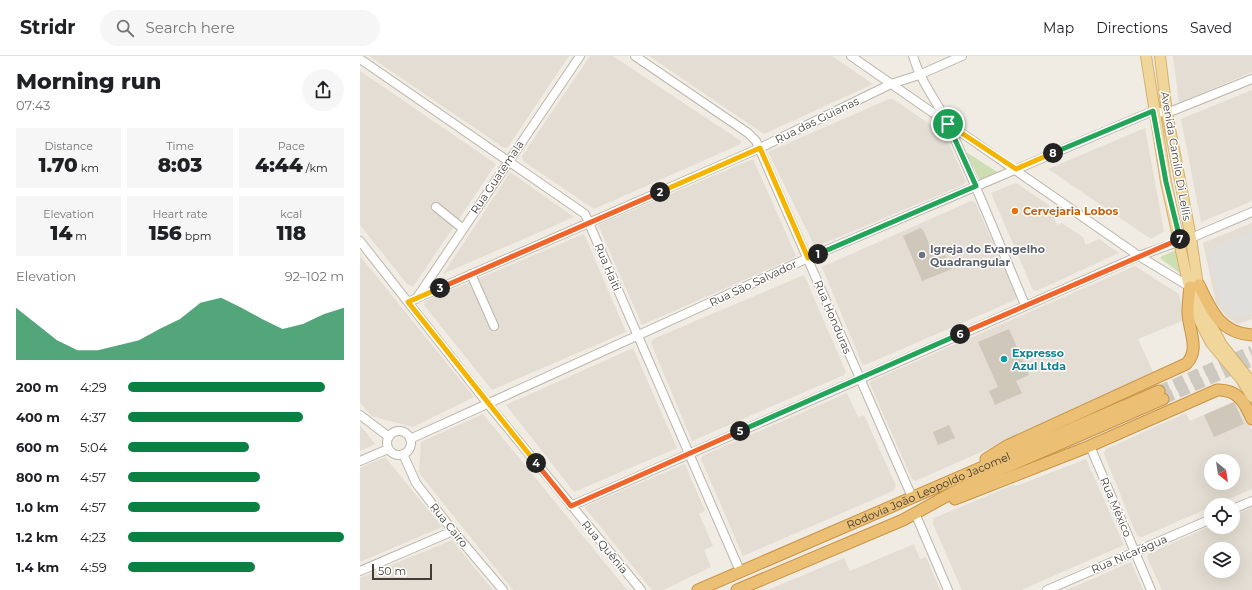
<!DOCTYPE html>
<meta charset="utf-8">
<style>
body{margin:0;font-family:Montserrat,sans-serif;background:#f6f6f6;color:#202124;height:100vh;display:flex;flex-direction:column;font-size:15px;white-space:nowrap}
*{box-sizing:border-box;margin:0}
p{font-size:13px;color:#757577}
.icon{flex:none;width:22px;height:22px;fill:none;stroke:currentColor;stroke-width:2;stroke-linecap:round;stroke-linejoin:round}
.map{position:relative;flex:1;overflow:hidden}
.sheet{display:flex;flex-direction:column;background:#fff;width:360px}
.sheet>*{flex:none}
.needle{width:26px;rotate:150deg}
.tools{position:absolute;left:844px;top:398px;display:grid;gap:8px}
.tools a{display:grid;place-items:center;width:36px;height:36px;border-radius:50%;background:#fff;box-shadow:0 4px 16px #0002;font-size:20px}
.scale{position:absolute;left:12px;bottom:10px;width:60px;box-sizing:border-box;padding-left:4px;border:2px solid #413c35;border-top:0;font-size:11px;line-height:14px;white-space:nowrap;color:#413c35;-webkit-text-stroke:3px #fff;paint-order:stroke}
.pin{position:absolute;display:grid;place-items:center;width:34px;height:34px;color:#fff;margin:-17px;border:2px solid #fff;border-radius:50%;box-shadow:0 1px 4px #0007}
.km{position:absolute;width:20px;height:20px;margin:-10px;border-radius:50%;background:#222;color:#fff;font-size:11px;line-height:20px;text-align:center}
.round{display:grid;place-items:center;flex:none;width:42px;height:42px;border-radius:21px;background:#f6f6f6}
.summary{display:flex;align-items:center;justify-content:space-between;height:68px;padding:0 16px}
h1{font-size:22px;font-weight:800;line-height:30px}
.stats{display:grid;grid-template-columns:repeat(3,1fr);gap:6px;height:68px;padding:4px 16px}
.stats div{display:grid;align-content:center;border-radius:0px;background:#f6f6f6;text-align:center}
.stats b{font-size:20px;font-weight:800}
.stats small{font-size:11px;font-weight:400}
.stats p{font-size:11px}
.chart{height:112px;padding:8px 16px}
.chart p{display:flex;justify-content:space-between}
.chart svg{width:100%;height:72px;margin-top:4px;fill:#0b8043;opacity:.7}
ul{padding:0 16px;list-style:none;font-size:13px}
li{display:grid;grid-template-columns:64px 48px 1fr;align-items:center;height:30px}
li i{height:10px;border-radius:5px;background:#0b8043}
header{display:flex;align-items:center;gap:24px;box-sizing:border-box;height:56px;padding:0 20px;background:#fff;border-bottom:1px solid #e0e0e0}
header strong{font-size:19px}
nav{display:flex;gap:22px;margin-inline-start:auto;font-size:14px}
.search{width:280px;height:36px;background:#f6f6f6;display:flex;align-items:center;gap:10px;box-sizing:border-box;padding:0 14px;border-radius:22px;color:#757577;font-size:15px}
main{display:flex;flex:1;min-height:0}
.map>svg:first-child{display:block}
.residential{fill:#e3ddd3;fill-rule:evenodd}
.green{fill:#cddfb2}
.parking{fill:#e1dfdc}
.building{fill:#d0c7bb}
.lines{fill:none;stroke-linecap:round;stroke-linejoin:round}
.highway-tunnel{stroke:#cdc9c1;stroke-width:11;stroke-dasharray:11 5.5;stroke-linecap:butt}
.minor-casing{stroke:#bdb6ab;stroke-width:10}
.major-casing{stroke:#d4b16f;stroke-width:12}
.highway-casing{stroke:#c99345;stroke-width:13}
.minor{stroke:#fff;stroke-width:8}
.major{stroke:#f1d69c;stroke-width:10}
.highway{stroke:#ebbf74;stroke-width:11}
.split-1-casing{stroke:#fff;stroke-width:8}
.split-2-casing{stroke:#fff;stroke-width:8}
.split-3-casing{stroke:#fff;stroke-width:8}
.split-4-casing{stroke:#fff;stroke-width:8}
.split-5-casing{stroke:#fff;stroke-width:8}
.split-6-casing{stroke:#fff;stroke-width:8}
.split-7-casing{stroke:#fff;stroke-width:8}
.split-8-casing{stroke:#fff;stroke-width:8}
.split-9-casing{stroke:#fff;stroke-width:8}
.split-1{stroke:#22a559;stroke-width:5}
.split-2{stroke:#f5b400;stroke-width:5}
.split-3{stroke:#f0652b;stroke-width:5}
.split-4{stroke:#f5b400;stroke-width:5}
.split-5{stroke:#f0652b;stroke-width:5}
.split-6{stroke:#22a559;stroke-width:5}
.split-7{stroke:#f0652b;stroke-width:5}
.split-8{stroke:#22a559;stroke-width:5}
.split-9{stroke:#f5b400;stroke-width:5}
.food-dot{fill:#e8710a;stroke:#fff;stroke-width:1.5}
.worship-dot{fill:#6b7280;stroke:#fff;stroke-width:1.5}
.culture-dot{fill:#0f9aa8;stroke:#fff;stroke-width:1.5}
.labels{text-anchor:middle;stroke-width:3;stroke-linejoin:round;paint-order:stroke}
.street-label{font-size:11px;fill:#413c35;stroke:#fff}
.food-label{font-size:11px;font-weight:bold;fill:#c56008;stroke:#fff;text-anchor:start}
.worship-label{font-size:11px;font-weight:bold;fill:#5b616d;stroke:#fff;text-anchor:start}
.culture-label{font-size:11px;font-weight:bold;fill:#0d838f;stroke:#fff;text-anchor:start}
</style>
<header>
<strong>Stridr</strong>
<div class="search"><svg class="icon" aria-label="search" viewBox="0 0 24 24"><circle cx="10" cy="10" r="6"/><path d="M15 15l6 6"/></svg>Search here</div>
<nav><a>Map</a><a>Directions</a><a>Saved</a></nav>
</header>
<main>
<section class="sheet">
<div class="summary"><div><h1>Morning run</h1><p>07:43</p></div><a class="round"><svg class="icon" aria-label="share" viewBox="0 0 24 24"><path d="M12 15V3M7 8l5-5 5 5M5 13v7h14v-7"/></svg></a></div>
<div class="stats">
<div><p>Distance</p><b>1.70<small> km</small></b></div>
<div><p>Time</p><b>8:03</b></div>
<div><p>Pace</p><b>4:44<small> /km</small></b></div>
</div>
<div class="stats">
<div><p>Elevation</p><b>14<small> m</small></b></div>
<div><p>Heart rate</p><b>156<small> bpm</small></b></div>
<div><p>kcal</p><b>118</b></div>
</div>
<div class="chart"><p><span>Elevation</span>92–102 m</p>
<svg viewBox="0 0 160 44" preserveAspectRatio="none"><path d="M0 44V12L10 22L20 32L30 38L40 38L50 35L60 32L70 25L80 19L90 9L100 6L110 12L120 19L130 25L140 22L150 16L160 12V44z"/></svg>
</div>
<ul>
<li><b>200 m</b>4:29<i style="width:91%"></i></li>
<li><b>400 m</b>4:37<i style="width:81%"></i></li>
<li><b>600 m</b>5:04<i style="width:56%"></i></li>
<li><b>800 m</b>4:57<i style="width:61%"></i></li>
<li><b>1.0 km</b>4:57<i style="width:61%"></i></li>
<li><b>1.2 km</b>4:23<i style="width:100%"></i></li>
<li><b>1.4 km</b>4:59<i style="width:59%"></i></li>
</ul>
</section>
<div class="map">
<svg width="892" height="534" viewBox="0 0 892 534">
<rect width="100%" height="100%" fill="#f0ece4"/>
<path class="residential" d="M9,0H209L148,91L144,92Z
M230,0H253L381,85V88L234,153L163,105L162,100Z
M289,0H472L513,28L404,78Z
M813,0H892V16L819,47Z
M0,15L136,108L53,231L47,228L0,169Z
M892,34V145L841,166L821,63Z
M529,43H533L585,79L606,125L603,129L455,191L408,96Z
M785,72L804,175L791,183L688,113Z
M393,103L436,200L434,202L282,269L238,169Z
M150,116L214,161L83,218L136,138Z
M656,127L689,149L697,169L702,167L723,181L726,189L739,183L759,197L676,235L673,234L631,137Z
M611,145L615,146L657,242L655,244L505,309L502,308L462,211Z
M892,167V263L878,268L867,261L856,247L843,187Z
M224,178L266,276L132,334L64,249L65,245Z
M0,200L114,341L53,371L11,360L0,346Z
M775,210L819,238L825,264L778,283L795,320L555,425L552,423L509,326Z
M444,219L486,316L484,319L332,385L291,287L293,283Z
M273,292L317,392L214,436L146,349Z
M487,337L498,361L504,359L536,430L533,435L383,500L341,403L342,400Z
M875,345L879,354L883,352L892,375V433L855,449H851V451L782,481L777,480L744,398L746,393L826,357L830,365ZM851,405H873V427H851Z
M123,358L267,534H153L59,417L61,386Z
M0,369L15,388L0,395Z
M25,401L82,471L0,506V412Z
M726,403L764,489L661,534H602L573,468L574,462L653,429L656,430Z
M325,408L345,455L339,458L353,490L344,494L351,511L303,534H292L225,452L226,450Z
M892,451V534H802L787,501L788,498L851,470L873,471V460ZM851,493H873V515H851Z
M92,484L133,534H0V522Z
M554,488L560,503L566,501L580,534H408L484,502L490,515Z
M771,506L783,534H706L716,530Z"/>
<path class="green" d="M606,96L639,117L620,125Z
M816,194L822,219L800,202L802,200Z"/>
<path class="parking" d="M892,175V257L877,263L862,251L848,195Z"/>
<path class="building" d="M560,172L563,174L574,199L577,202L585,199L592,213L562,225L543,180Z
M649,273L669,319L656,325L662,337L635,349L629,335L638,331L618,286Z
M874,346L884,368L854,381L844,359Z
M589,369L595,382L578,389L573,376Z"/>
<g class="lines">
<path class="highway-tunnel" d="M799,335L892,295
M803,343L892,305"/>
<defs>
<path id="minor" d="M275,0L388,77L396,85L552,441
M491,0L779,200L830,231
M553,0C561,27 577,45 589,70C616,129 640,189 665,249
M0,3L225,158L380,515
M76,151L102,172
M831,182L892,156
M0,185L128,348L281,534
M111,218L134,270
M56,243L220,0
M48,246L400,92L531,28L559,19L602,0
M0,359L29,381
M27 387a12 12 0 1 1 24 0a12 12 0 1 1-24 0Z
M50,383L448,202L793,55L807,57L892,23
M730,390L791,534
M43,398L56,427L93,475L143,534
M0,405L28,393
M211,450L779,200L820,185
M873,453L892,445
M555,457L588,534
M0,515L93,475
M687,534L851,463"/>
<path id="major" d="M786,0L806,126L834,254L851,287L881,323L892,341
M800,0L807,57L831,182L841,250L862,289L892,327"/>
<g id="highway">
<path d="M839,229C851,254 860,277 892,279"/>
<path d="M626,403L647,390L826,308C841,294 828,273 828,256C828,248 829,239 830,231"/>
<path d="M595,443L730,390L857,334C878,333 885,347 892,363"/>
<path id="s1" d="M338,534L799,335"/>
<path d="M377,534L543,464L592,437L644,412L803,343"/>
</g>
</defs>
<use href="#minor" class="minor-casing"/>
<use href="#major" class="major-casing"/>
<use href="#highway" class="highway-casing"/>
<use href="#minor" class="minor"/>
<use href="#major" class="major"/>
<use href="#highway" class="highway"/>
</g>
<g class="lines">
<defs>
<path id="split-1" d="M458,198L616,130L588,68"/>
<path id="split-2" d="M300,136L400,92L448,202L458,198"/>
<path id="split-3" d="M80,232L300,136"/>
<path id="split-4" d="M80,232L48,246L176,407"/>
<path id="split-5" d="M176,407L211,450L380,375"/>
<path id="split-6" d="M380,375L600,278"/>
<path id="split-7" d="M600,278L820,183"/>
<path id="split-8" d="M693,97L793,55L806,126L820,183"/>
<path id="split-9" d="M588,68L656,113L693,97"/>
</defs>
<use href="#split-1" class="split-1-casing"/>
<use href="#split-2" class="split-2-casing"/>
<use href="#split-3" class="split-3-casing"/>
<use href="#split-4" class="split-4-casing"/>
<use href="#split-5" class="split-5-casing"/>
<use href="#split-6" class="split-6-casing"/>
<use href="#split-7" class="split-7-casing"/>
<use href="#split-8" class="split-8-casing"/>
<use href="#split-9" class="split-9-casing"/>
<use href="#split-1" class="split-1"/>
<use href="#split-2" class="split-2"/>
<use href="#split-3" class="split-3"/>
<use href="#split-4" class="split-4"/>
<use href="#split-5" class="split-5"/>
<use href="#split-6" class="split-6"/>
<use href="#split-7" class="split-7"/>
<use href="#split-8" class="split-8"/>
<use href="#split-9" class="split-9"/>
</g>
<circle class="food-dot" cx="655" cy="155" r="4"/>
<circle class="worship-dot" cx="562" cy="199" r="4"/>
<circle class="culture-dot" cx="644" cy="303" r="4"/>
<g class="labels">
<g class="street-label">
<text transform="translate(457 64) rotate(-26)" y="4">Rua das Guianas</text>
<text transform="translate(816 100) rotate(80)" y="4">Avenida Camilo Di Lellis</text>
<text transform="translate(137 121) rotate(-56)" y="4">Rua Guatemala</text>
<text transform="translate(248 211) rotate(67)" y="4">Rua Haiti</text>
<text transform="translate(393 227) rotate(-25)" y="4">Rua São Salvador</text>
<text transform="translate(473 261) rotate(67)" y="4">Rua Honduras</text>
<text dy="4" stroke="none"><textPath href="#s1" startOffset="251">Rodovia João Leopoldo Jacomel</textPath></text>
<text transform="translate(756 451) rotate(67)" y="4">Rua México</text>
<text transform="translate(89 469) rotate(51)" y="4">Rua Cairo</text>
<text transform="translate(245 491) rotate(50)" y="4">Rua Quênia</text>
<text transform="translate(769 498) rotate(-23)" y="4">Rua Nicarágua</text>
</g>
<g class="food-label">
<text x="663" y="159">Cervejaria Lobos</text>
</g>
<g class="worship-label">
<text x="570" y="197">Igreja do Evangelho<tspan x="570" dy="13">Quadrangular</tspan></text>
</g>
<g class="culture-label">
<text x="652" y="301">Expresso<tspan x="652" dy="13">Azul Ltda</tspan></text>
</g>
</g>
</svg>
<div class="tools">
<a><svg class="needle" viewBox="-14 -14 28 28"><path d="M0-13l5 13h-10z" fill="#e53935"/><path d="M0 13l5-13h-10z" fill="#757577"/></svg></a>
<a><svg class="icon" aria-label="locate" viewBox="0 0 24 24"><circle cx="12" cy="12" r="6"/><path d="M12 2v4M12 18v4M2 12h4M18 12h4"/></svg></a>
<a><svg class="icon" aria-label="layers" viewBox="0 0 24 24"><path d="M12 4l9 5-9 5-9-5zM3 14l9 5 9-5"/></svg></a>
</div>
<div class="scale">50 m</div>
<div class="pin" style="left:588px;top:68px;background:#1e9e55"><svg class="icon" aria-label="arrive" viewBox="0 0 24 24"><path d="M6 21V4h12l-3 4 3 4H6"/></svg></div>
<b class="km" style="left:458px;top:198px">1</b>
<b class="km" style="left:300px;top:136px">2</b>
<b class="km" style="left:80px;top:232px">3</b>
<b class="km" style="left:176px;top:407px">4</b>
<b class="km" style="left:380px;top:375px">5</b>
<b class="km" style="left:600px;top:278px">6</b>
<b class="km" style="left:820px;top:183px">7</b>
<b class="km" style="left:693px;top:97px">8</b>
</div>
</main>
